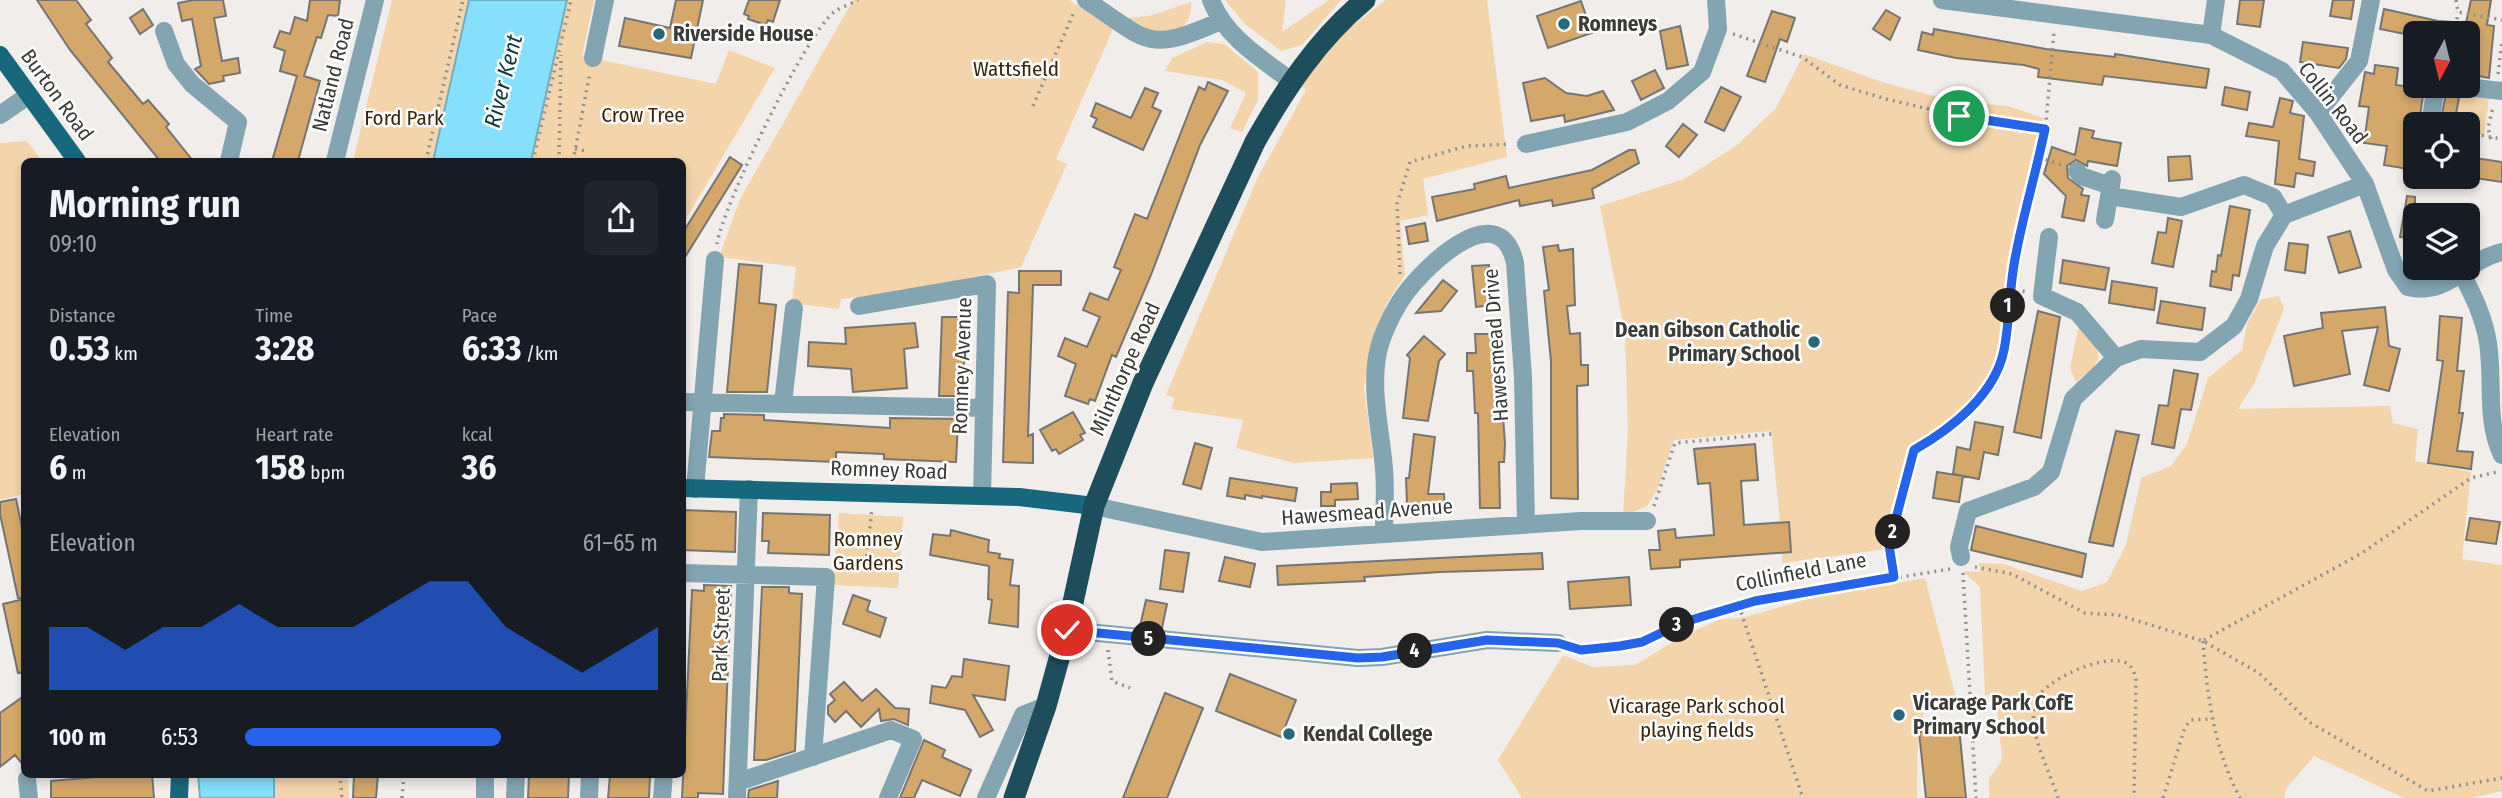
<!DOCTYPE html>
<meta charset="utf-8">
<style>
body{margin:0;font-family:"Fira Sans Condensed",sans-serif;background:#20242c;color:#f1f3f6;height:100vh;display:flex;flex-direction:column;font-size:26px;white-space:nowrap}
*{box-sizing:border-box;margin:0}
p{font-size:23px;color:#9ea1a6}
.icon{flex:none;width:38px;height:38px;fill:none;stroke:currentColor;stroke-width:2;stroke-linecap:round;stroke-linejoin:round}
.map{position:relative;flex:1;overflow:hidden}
.details{position:absolute;left:21px;top:158px;width:665px;height:620px;display:flex;flex-direction:column;background:#171b24;border-radius:10px;box-shadow:0 4px 10px #0003}
.details>*{flex:none}
.needle{width:46px;rotate:187deg}
.buttons{position:absolute;left:2403px;top:21px;display:grid;gap:14px}
.buttons a{display:grid;place-items:center;width:77px;height:77px;border-radius:10px;background:#171b24;box-shadow:0 4px 10px #0003;font-size:35px}
.pin{position:absolute;display:grid;place-items:center;width:60px;height:60px;color:#fff;margin:-30px;border:4px solid #fff;border-radius:50%;box-shadow:0 2px 7px #0007}
.km{position:absolute;width:35px;height:35px;margin:-18px;border-radius:50%;background:#222;color:#fff;font-size:19px;line-height:35px;text-align:center}
.round{display:grid;place-items:center;flex:none;width:74px;height:74px;border-radius:10px;background:#20242c}
.summary{display:flex;align-items:center;justify-content:space-between;height:119px;padding:0 28px}
h1{font-size:38px;font-weight:700;line-height:52px}
.stats{display:grid;grid-template-columns:repeat(3,1fr);gap:10px;height:119px;padding:7px 28px}
.stats div{display:grid;align-content:center}
.stats b{font-size:35px;font-weight:700}
.stats small{font-size:19px;font-weight:400}
.stats p{font-size:19px}
.chart{height:196px;padding:14px 28px}
.chart p{display:flex;justify-content:space-between}
.chart svg{width:100%;height:126px;margin-top:7px;fill:#2563eb;opacity:.7}
ul{padding:0 28px;list-style:none;font-size:23px}
li{display:grid;grid-template-columns:112px 84px 1fr;align-items:center;height:52px}
li i{height:18px;border-radius:9px;background:#2563eb}
.map>svg:first-child{display:block}
.green{fill:#f3d4ab}
.water{fill:#86dffb;stroke:#70aec1;stroke-width:2}
.building{fill:#d4a86b;stroke:#777572;stroke-width:2}
.lines{fill:none;stroke-linecap:round;stroke-linejoin:round}
.path{stroke:#92918e;stroke-width:3.5;stroke-dasharray:2 5;stroke-linecap:butt}
.minor{stroke:#82a5b1;stroke-width:18}
.major{stroke:#17687c;stroke-width:18}
.highway{stroke:#1e4e5c;stroke-width:21}
.route-casing{stroke:#fff;stroke-width:14}
.route{stroke:#2563eb;stroke-width:9}
.poi-dot{fill:#27697c;stroke:#fff;stroke-width:2.5}
.labels{text-anchor:middle;stroke-width:5;stroke-linejoin:round;paint-order:stroke}
.poi-label{font-size:21px;font-weight:bold;fill:#3b3b39;stroke:#fff;text-anchor:start}
.park-label{font-size:21px;fill:#3a270b;stroke:#fff}
.street-label{font-size:21px;fill:#3b3b39;stroke:#fff}
.water-label{font-size:23px;font-style:italic;fill:#0d3844;stroke:#fff}
</style>
<div class="map">
<svg width="2502" height="798" viewBox="0 0 2502 798">
<rect width="100%" height="100%" fill="#f0edea"/>
<path class="green" d="M392,0H469L433,161H353Z
M567,0H594L582,56L716,84L729,50L775,68L683,224L682,161H531Z
M853,0H1069L1113,29L1056,159L1067,164L1021,267L901,292L841,299L839,309L792,303L796,267L719,257L740,199Z
M1225,0H1286L1282,32L1329,0H1341L1302,45L1281,51L1245,24Z
M1386,0H1487L1507,157L1423,179L1428,215L1400,221L1405,275L1388,301L1371,349L1364,387L1373,458L1294,463L1236,448L1243,420L1171,409L1175,398L1166,395L1257,179L1306,90L1298,84L1348,29Z
M1191,2C1193,25 1174,40 1151,33C1142,31 1134,23 1127,18L1150,16Z
M1207,42L1224,44L1258,72V100L1242,132L1230,128L1246,93L1222,80L1165,71L1172,58Z
M1804,54L1882,82L1952,101L2008,106L2043,118C2034,164 2021,208 2012,254C2006,286 2009,320 2001,351C1989,397 1949,424 1910,445L1886,549L1782,563V552L1791,551L1789,522H1780L1771,431L1674,440L1657,490L1647,506L1623,516L1628,430L1625,333L1600,206L1684,179L1736,146L1776,108Z
M2459,96L2489,98L2484,136L2468,133V124H2454Z
M27,141L42,161H24V494L0,500V143Z
M2279,296L2284,309L2254,384L2238,409L2390,406L2393,423L2418,429L2415,461L2471,472L2462,559L2502,565V791L2472,798H2404L2314,756L2286,789L2284,798H1989V779L2002,760L1996,695H1985L1980,587L1963,571L1980,572L1979,563L2003,564L2082,591L2107,582L2126,545L2141,478L2171,466L2187,444L2208,378L2242,350L2247,324L2261,299Z
M2079,325L2096,346L2099,357L2094,367L2076,382L2070,368Z
M839,513L903,517L898,588L833,585Z
M1925,578L1956,698L1931,702C1914,716 1918,775 1917,798H1522L1498,760L1563,655L1592,667L1635,665L1681,637L1718,620L1746,617L1811,598Z
M274,774H348L349,798H274Z"/>
<path class="water" d="M469,0H567L531,161H433Z
M198,774H274V798H200Z"/>
<path class="building" d="M37,0H76L91,20L86,24L112,58L108,62L143,104L148,100L169,124L166,127L193,161H160L70,50Z
M194,0H223L226,16L214,18L222,61L238,58L240,73L223,76L224,81L209,84L195,69L201,66L192,19L182,21L178,3Z
M310,0H340L338,16L328,15L321,38L317,37L304,76L320,81L298,161H272L297,76L280,71L285,51L274,47L280,31L290,34L295,17L307,21Z
M676,0H703L691,58L619,46L625,18L670,28Z
M749,0H780L773,22L768,20L766,25L748,19L749,16L744,14Z
M2240,0H2264L2260,27L2237,24Z
M2333,0H2354L2351,19L2330,16Z
M2471,0H2491L2487,25L2494,26L2489,78L2468,74L2471,33H2415V36L2380,29L2384,9L2438,21L2466,23Z
M1581,1L1592,33L1548,48L1537,16Z
M143,9L153,25L140,34L130,18Z
M1886,10L1900,18L1890,40L1873,29Z
M1772,11L1795,18L1787,42L1780,39L1765,82L1747,76Z
M1680,26L1688,65L1667,69L1660,31Z
M1934,29L2046,49L2115,57V54L2209,69L2206,88L2104,76L2102,85L2038,77L2039,69L2024,65L1956,58L1918,50L1922,32L1933,35Z
M2303,42L2348,48L2346,59L2339,68L2300,62Z
M2375,65L2398,68L2396,85L2424,89L2420,116L2423,124H2415V170L2384,165L2387,146L2364,143L2369,107L2359,106L2365,72L2374,74Z
M1655,70L1664,88L1641,100L1632,81Z
M1545,78L1566,93L1587,96L1603,91L1614,110L1565,122L1564,115L1531,121L1523,83Z
M1208,82L1228,91L1200,145L1151,275L1116,357L1112,355L1095,401L1090,399L1088,404L1065,396L1076,364L1058,356L1065,338L1087,347L1100,317L1083,310L1090,293L1108,300L1121,270L1114,267L1135,214L1147,219L1192,104L1199,87L1205,90Z
M1721,87L1741,97L1724,131L1705,122Z
M2225,87L2250,92L2247,110L2222,105Z
M1145,88L1158,93L1152,107L1161,111L1143,150L1093,127L1097,119L1091,116L1096,103L1131,118Z
M2447,88L2451,95L2459,98L2454,124H2440Z
M2280,98L2293,101L2290,113L2304,116L2299,159L2315,162L2313,176L2296,173L2294,187L2275,184L2279,141L2246,136L2249,123L2273,127Z
M1683,124L1697,135L1679,157L1666,146Z
M2080,128L2094,131L2092,138L2121,143L2117,166L2088,161L2087,166L2076,160L2067,166L2068,178L2083,189L2081,195L2089,196L2084,221L2062,217L2066,196L2044,174L2052,147L2075,155Z
M1629,150H1635L1639,163L1592,189L1594,198L1553,206L1552,200L1520,206L1519,200L1437,221L1432,197L1475,189L1474,184L1506,176L1509,188L1592,170Z
M2190,156L2192,179L2169,181L2168,157Z
M730,157L742,165L682,262V234Z
M2468,157L2502,162V182L2468,177Z
M2407,196L2415,197V239L2400,237Z
M2230,206L2250,210L2239,276L2233,275L2231,290L2210,286L2212,271L2216,272L2218,255L2221,256Z
M2168,218L2182,221L2173,267L2152,263L2158,232L2166,233Z
M1425,223L1428,241L1409,244L1406,227Z
M2350,231L2361,267L2339,273L2328,237Z
M2289,243L2308,245L2305,273L2285,270Z
M1558,245L1559,251L1573,249L1575,305L1567,306L1570,334L1580,333L1581,365H1588V385L1577,386L1578,499L1551,498V361L1544,291L1549,290L1543,247Z
M2063,260L2109,268L2105,290L2060,283Z
M739,264L762,266L759,303L776,305L767,392H727Z
M1489,265L1493,305L1476,307L1472,266Z
M1019,271H1061V285H1033L1028,436L1033,434V463L1003,462L1008,292L1019,293Z
M1443,280L1457,291L1441,311L1416,313Z
M2112,281L2157,288L2154,310L2109,303Z
M2161,301L2205,308L2202,330L2157,323Z
M2385,307L2389,346L2400,349L2389,391L2364,385L2378,327L2342,331L2350,374L2294,386L2284,336L2323,328L2321,313Z
M2038,311L2060,317L2041,438L2014,432Z
M2440,316L2462,318L2457,371H2464L2459,413H2463L2457,451L2473,452L2471,469L2428,463L2443,361L2437,360Z
M942,317H967L962,396H939Z
M915,323L918,347L904,349L907,388L853,392L851,369L808,366L809,342L846,344L845,328Z
M1475,334H1494L1495,375H1500L1505,444L1504,462H1499L1500,508H1480L1478,413H1475L1473,371H1467V353H1476Z
M1424,336L1445,354L1439,361L1428,421L1403,418L1410,358L1407,355Z
M2174,370L2198,374L2191,410L2181,409L2174,448L2152,444L2159,405L2168,406Z
M1073,412L1085,433L1080,435L1083,440L1059,454L1056,449L1052,451L1040,430Z
M724,414L764,415V420L890,428V418L961,419L958,422L956,462L884,459V454L836,452V462L709,457L712,431H720L721,418H724Z
M1975,422L2003,427L1998,455L1984,452L1979,479L1953,474L1957,447L1970,450Z
M2116,431L2139,435L2113,546L2089,542Z
M1414,434L1435,437L1428,494H1444L1445,510L1421,511V503H1407L1406,478H1409Z
M1195,443L1212,448L1201,489L1183,484Z
M1755,444L1758,480L1741,481L1744,525L1789,522L1791,552L1680,560V567L1651,569L1649,550H1660L1658,531L1675,529L1676,538L1714,535L1710,483L1698,484L1694,449Z
M1937,472L1963,476L1959,502L1933,498Z
M1230,478L1297,488L1295,501L1262,496V498L1245,495V499L1227,496Z
M1357,483L1358,499L1335,500V506H1321V492H1331V484Z
M16,499L24,537V598H18L0,514V502Z
M682,510L736,512L735,552L682,550Z
M763,513L830,515L829,555L768,553L769,541H762Z
M2470,518L2500,522L2496,544L2466,540Z
M1976,526L2086,554L2082,577L1971,550Z
M951,530L989,540L988,552L1000,554L999,558L1013,560L1010,585L1019,586L1018,627L989,623L992,600L988,599L989,566L930,555L933,534L950,536Z
M1165,550L1189,553L1183,592L1160,589Z
M1542,553L1543,569L1440,572L1364,577L1365,581L1278,585L1277,566Z
M1225,557L1255,564L1250,587L1219,581Z
M1629,577L1631,605L1570,609L1568,582Z
M704,585L731,586L723,794L698,793V798H682L692,590L704,591Z
M762,587H789V593L802,594L795,751L766,760H754Z
M853,595L870,601L867,611L886,618L880,637L843,624Z
M24,599V672L18,673L3,604Z
M1146,600L1167,604L1162,628L1140,626Z
M964,659L1009,666L1005,700L973,695L993,730L980,737L965,710L930,703L932,686L946,688L952,676L962,677Z
M1230,674L1296,700L1281,737L1216,711Z
M844,682L862,701L876,689L895,708L909,709L908,725L894,719L881,721L879,709L861,727L846,711L835,722L828,714V706L835,700L830,694Z
M1165,693L1203,708L1167,798H1123Z
M24,696V766L15,755L0,767V713Z
M1959,727L1966,798H1926L1919,732Z
M924,740L945,750L942,757L971,770L960,796L922,780L914,798H900Z
M131,774H152L154,798H51V781Z
M354,774H378L376,798H353Z
M529,774H569L568,798H528Z
M610,775L650,777L649,798H608Z
M778,781L777,798H748L749,790Z"/>
<g class="lines">
<path class="path" d="M2456,0L2458,12L2502,20
M2455,33L2458,12
M1733,34L1802,57L1840,85L1886,99L1959,116L2044,129
M2498,74L2502,40
M1033,106L1074,12
M2468,133L2502,139
M2491,139L2488,128L2493,107
M575,149L587,151
M2039,157L2064,166
M426,161L463,0
M533,161L571,0
M559,161L561,55
M573,161L590,73
M717,244C723,206 805,35 834,12C841,7 851,4 858,0
M1400,274L1397,204L1410,162L1467,146L1510,144
M2009,288L2027,292
M1654,506L1675,443L1772,434
M866,563L872,509
M1975,567L2012,574L2085,613L2118,615L2203,641L2259,673L2309,722L2428,791L2502,778
M1963,573L1976,798
M1894,577L1889,545L1914,450L1943,434L1967,412L1982,396L2004,352L2012,273L2046,122L2054,31
M1739,606L1803,798
M2204,640L2362,553L2471,478L2497,472
M2203,641C2207,695 2214,749 2240,798
M1574,648L1581,650L1642,642L1684,622L1755,601L1950,569
M1108,650L1112,681L1130,688
M340,774L342,798
M402,798L404,774
M2058,798C2050,771 2027,732 2035,703C2041,681 2102,654 2124,662C2132,665 2134,672 2136,679L2134,798
M2163,798L2185,727L2191,720L2210,719"/>
<path class="minor" d="M1086,0C1150,43 1147,53 1221,21
M1211,0C1225,37 1261,58 1291,81
M1942,0L2211,35L2282,71L2318,113L2365,184L2396,270L2408,287C2449,297 2465,260 2502,252
M164,31L176,64L192,84L238,122L229,161
M2211,35L2216,0
M593,58L605,0
M2458,86L2502,91
M2318,113L2359,61L2371,0
M0,115L29,95
M2431,117L2436,86
M1526,144L1627,122L1668,101L1702,72L1718,29L1716,0
M335,161L375,0
M2077,171L2081,176L2111,186
M2110,196L2181,207L2244,185L2273,197L2284,215
M2105,220L2112,179
M2049,237L2042,296L2077,312L2116,358
M2461,272C2473,295 2484,317 2488,343C2494,381 2485,420 2502,455
M859,306L987,284L982,495
M682,402L984,408
M783,403L794,308
M695,489L715,260
M1094,506L1262,542L1581,521H1647
M1384,533C1384,512 1386,490 1384,469C1381,431 1370,390 1378,352C1381,337 1391,316 1399,303C1417,273 1499,190 1515,263L1523,377L1526,525
M1961,557L1959,547L1968,511L2034,487L2051,472L2073,399L2116,358L2141,349L2200,352L2234,326L2249,299L2265,246L2284,215L2365,184
M682,573L826,577L813,757
M1067,630L1358,658L1382,657L1487,640L1558,643
M27,779L29,798
M738,782L891,730L913,739L888,798
M485,798V774
M515,798L516,774
M589,798L590,774
M662,798L664,774
M737,798L749,489
M986,798L1023,715L1046,706"/>
<path class="major" d="M0,55L77,161
M682,488L1019,497L1094,506
M179,798L180,774"/>
<path class="highway" d="M1014,798L1046,706L1067,630L1094,506L1143,383L1255,142C1285,89 1318,39 1365,0"/>
</g>
<g class="lines">
<defs>
<path id="route" d="M1067,630L1358,658L1382,657L1487,640L1558,643L1581,650L1620,646L1642,642L1684,622L1755,601L1894,577L1889,545L1914,450C1951,429 1995,395 2004,350C2010,320 2009,289 2015,259C2023,215 2036,173 2045,129L1959,116"/>
</defs>
<use href="#route" class="route-casing"/>
<use href="#route" class="route"/>
</g>
<g class="poi-dot">
<circle cx="1564" cy="24" r="7"/>
<circle cx="659" cy="34" r="7"/>
<circle cx="1814" cy="342" r="7"/>
<circle cx="1899" cy="715" r="7"/>
<circle cx="1289" cy="734" r="7"/>
</g>
<g class="labels">
<g class="poi-label">
<text x="1578" y="31">Romneys</text>
<text x="673" y="41">Riverside House</text>
<text x="1800" y="337" text-anchor="end">Dean Gibson Catholic<tspan x="1800" dy="24">Primary School</tspan></text>
<text x="1913" y="710">Vicarage Park CofE<tspan x="1913" dy="24">Primary School</tspan></text>
<text x="1303" y="741">Kendal College</text>
</g>
<g class="park-label">
<text x="1016" y="76">Wattsfield</text>
<text x="643" y="122">Crow Tree</text>
<text x="404" y="125">Ford Park</text>
<text x="868" y="546">Romney<tspan x="868" dy="24">Gardens</tspan></text>
<text x="1697" y="713">Vicarage Park school<tspan x="1697" dy="24">playing fields</tspan></text>
</g>
<g class="street-label">
<text transform="translate(333 75) rotate(-76)" y="7">Natland Road</text>
<text transform="translate(57 95) rotate(54)" y="7">Burton Road</text>
<text transform="translate(2333 103) rotate(52)" y="7">Collin Road</text>
<text transform="translate(1496 345) rotate(-94)" y="7">Hawesmead Drive</text>
<text transform="translate(962 366) rotate(-88)" y="7">Romney Avenue</text>
<text transform="translate(1125 369) rotate(-66)" y="7">Milnthorpe Road</text>
<text transform="translate(889 470) rotate(2)" y="7">Romney Road</text>
<text transform="translate(1367 512) rotate(-4)" y="7">Hawesmead Avenue</text>
<text transform="translate(1801 572) rotate(-11)" y="7">Collinfield Lane</text>
<text transform="translate(721 635) rotate(-88)" y="7">Park Street</text>
</g>
<g class="water-label">
<text transform="translate(503 81) rotate(-76)" y="8">River Kent</text>
</g>
</g>
</svg>
<div class="buttons">
<a><svg class="needle" viewBox="-14 -14 28 28"><path d="M0-13l5 13h-10z" fill="#e53935"/><path d="M0 13l5-13h-10z" fill="#9ea1a6"/></svg></a>
<a><svg class="icon" aria-label="locate" viewBox="0 0 24 24"><circle cx="12" cy="12" r="6"/><path d="M12 2v4M12 18v4M2 12h4M18 12h4"/></svg></a>
<a><svg class="icon" aria-label="layers" viewBox="0 0 24 24"><path d="M12 4l9 5-9 5-9-5zM3 14l9 5 9-5"/></svg></a>
</div>
<div class="pin" style="left:1959px;top:116px;background:#1e9e55"><svg class="icon" aria-label="arrive" viewBox="0 0 24 24"><path d="M6 21V4h12l-3 4 3 4H6"/></svg></div>
<div class="pin" style="left:1067px;top:630px;background:#d93025"><svg class="icon" aria-label="check" viewBox="0 0 24 24"><path d="M5 12l5 5 9-10"/></svg></div>
<b class="km" style="left:2008px;top:306px">1</b>
<b class="km" style="left:1893px;top:532px">2</b>
<b class="km" style="left:1677px;top:625px">3</b>
<b class="km" style="left:1415px;top:651px">4</b>
<b class="km" style="left:1149px;top:639px">5</b>
<section class="details">
<div class="summary"><div><h1>Morning run</h1><p>09:10</p></div><a class="round"><svg class="icon" aria-label="share" viewBox="0 0 24 24"><path d="M12 15V3M7 8l5-5 5 5M5 13v7h14v-7"/></svg></a></div>
<div class="stats">
<div><p>Distance</p><b>0.53<small> km</small></b></div>
<div><p>Time</p><b>3:28</b></div>
<div><p>Pace</p><b>6:33<small> /km</small></b></div>
</div>
<div class="stats">
<div><p>Elevation</p><b>6<small> m</small></b></div>
<div><p>Heart rate</p><b>158<small> bpm</small></b></div>
<div><p>kcal</p><b>36</b></div>
</div>
<div class="chart"><p><span>Elevation</span>61–65 m</p>
<svg viewBox="0 0 160 44" preserveAspectRatio="none"><path d="M0 44V22L10 22L20 30L30 22L40 22L50 14L60 22L70 22L80 22L90 14L100 6L110 6L120 22L130 30L140 38L150 30L160 22V44z"/></svg>
</div>
<ul>
<li><b>100 m</b>6:53<i style="width:62%"></i></li>
</ul>
</section>
</div>
